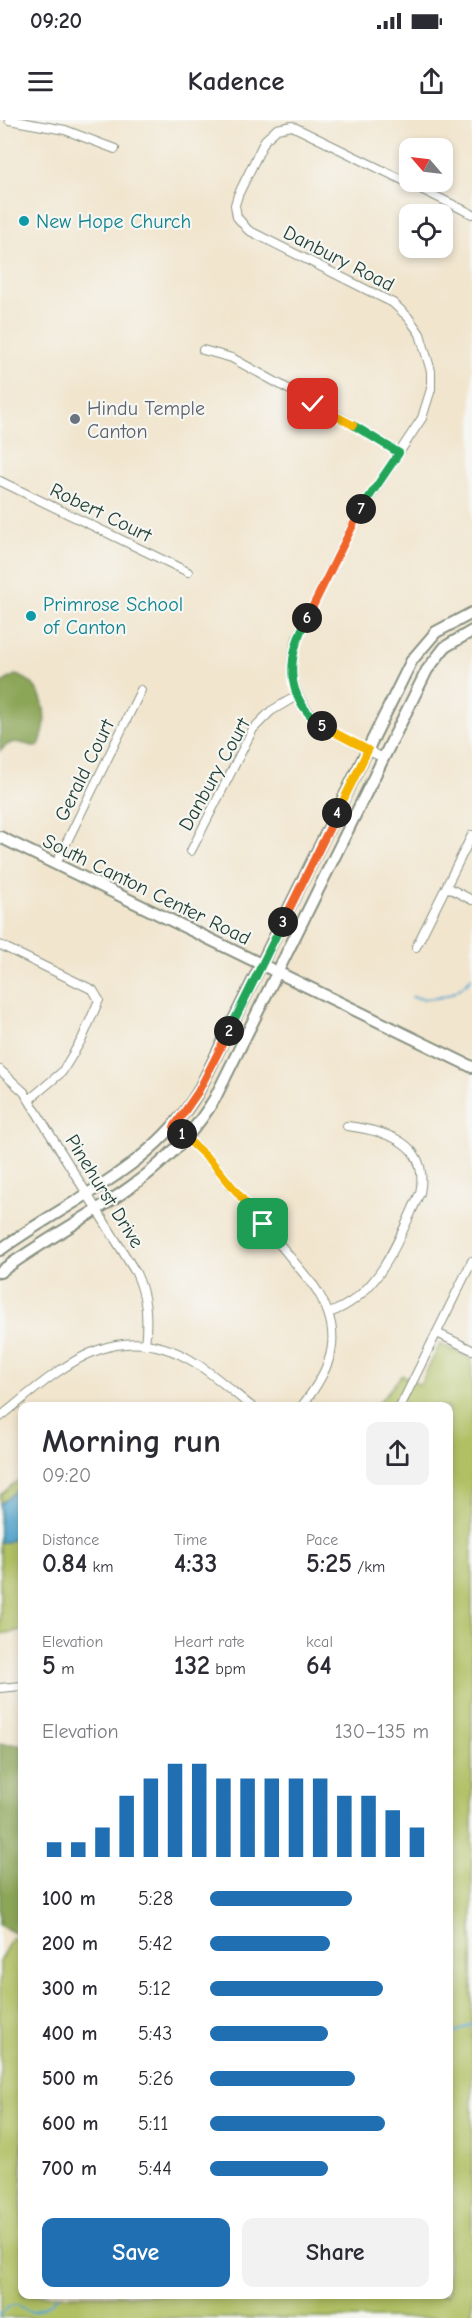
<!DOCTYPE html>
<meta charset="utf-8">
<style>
body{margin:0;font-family:"Comic Neue",sans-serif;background:#f2f2f3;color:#2b2b33;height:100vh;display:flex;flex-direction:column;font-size:22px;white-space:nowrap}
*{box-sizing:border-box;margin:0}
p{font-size:20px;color:#7c7c81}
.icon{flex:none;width:33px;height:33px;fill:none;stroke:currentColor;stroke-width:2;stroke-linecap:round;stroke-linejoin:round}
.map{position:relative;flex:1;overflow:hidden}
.details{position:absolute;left:18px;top:1282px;width:435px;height:897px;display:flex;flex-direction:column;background:#fff;border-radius:12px;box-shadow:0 3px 9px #0003}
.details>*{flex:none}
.needle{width:39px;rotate:298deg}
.fabs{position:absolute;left:399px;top:18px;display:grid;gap:12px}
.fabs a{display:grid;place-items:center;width:54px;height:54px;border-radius:12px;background:#fff;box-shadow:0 3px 9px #0003;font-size:30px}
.pin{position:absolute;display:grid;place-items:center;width:51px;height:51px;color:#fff;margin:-26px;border-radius:12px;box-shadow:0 3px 9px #0006}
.km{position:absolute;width:30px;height:30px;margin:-15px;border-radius:50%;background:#222;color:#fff;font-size:16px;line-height:30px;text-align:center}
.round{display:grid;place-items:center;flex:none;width:63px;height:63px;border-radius:12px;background:#f2f2f3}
.head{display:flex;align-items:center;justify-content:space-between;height:102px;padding:0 24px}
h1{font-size:33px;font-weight:600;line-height:45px}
.metrics{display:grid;grid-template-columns:repeat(3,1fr);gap:9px;height:102px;padding:6px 24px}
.metrics div{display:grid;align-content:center}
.metrics b{font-size:26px;font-weight:600}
.metrics small{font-size:16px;font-weight:400}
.metrics p{font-size:16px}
.chart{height:168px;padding:12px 24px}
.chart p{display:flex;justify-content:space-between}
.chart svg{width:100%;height:108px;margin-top:6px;stroke:#1f6fb2;stroke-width:6}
.primary-button{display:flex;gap:12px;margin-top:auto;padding:12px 24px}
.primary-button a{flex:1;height:69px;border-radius:12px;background:#1f6fb2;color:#fff;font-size:24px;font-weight:600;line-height:69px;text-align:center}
.primary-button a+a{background:#f2f2f3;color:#2b2b33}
ul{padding:0 24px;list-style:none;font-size:20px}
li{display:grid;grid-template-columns:96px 72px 1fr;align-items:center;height:45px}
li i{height:15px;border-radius:8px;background:#1f6fb2}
.status{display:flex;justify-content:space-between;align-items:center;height:42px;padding:0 30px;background:#fff;direction:ltr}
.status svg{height:16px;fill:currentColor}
header{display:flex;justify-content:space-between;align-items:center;height:78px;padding:0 24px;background:#fff;font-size:27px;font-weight:600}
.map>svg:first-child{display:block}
.green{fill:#b0c063;stroke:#687e4c;stroke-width:1.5}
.forest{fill:#8ca659;stroke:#567246;stroke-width:1.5}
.water{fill:#53a5ce;stroke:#397181;stroke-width:1.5}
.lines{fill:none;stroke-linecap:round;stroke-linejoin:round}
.stream{stroke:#53a5ce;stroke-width:2}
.street-casing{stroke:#889181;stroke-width:10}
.secondary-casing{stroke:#889181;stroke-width:14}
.street{stroke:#fff;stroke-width:8}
.secondary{stroke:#fff;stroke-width:10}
.split-1-casing{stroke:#fff;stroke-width:12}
.split-2-casing{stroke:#fff;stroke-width:12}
.split-3-casing{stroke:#fff;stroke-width:12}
.split-4-casing{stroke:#fff;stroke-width:12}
.split-5-casing{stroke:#fff;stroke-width:12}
.split-6-casing{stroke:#fff;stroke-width:12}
.split-7-casing{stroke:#fff;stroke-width:12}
.split-8-casing{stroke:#fff;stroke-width:12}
.split-9-casing{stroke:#fff;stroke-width:12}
.split-1{stroke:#f5b400;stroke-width:8}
.split-2{stroke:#f0652b;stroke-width:8}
.split-3{stroke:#22a559;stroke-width:8}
.split-4{stroke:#f0652b;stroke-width:8}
.split-5{stroke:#f5b400;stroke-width:8}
.split-6{stroke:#22a559;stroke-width:8}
.split-7{stroke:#f0652b;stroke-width:8}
.split-8{stroke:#22a559;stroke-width:8}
.split-9{stroke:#f5b400;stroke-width:8}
.culture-dot{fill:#0f9aa8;stroke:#f6f6f2;stroke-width:2}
.worship-dot{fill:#6b7280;stroke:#f6f6f2;stroke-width:2}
.labels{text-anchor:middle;stroke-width:4.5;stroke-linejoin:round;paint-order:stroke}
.culture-label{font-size:20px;fill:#0d838f;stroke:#f6f6f2;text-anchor:start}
.street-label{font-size:20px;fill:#1f3d34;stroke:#f6f6f2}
.worship-label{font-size:20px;fill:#5b616d;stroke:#f6f6f2;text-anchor:start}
</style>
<div class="status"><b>09:20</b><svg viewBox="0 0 49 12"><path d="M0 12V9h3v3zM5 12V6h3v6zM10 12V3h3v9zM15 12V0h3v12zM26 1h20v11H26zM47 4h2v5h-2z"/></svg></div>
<header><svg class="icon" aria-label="menu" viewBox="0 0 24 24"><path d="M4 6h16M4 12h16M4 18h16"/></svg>Kadence<svg class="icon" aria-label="share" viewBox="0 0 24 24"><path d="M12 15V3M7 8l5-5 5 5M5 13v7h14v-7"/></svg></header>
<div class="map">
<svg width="472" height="2198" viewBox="0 0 472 2198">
<rect width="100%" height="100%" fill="#f6f6f2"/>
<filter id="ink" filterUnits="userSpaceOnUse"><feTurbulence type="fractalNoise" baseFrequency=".0167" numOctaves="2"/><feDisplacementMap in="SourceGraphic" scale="12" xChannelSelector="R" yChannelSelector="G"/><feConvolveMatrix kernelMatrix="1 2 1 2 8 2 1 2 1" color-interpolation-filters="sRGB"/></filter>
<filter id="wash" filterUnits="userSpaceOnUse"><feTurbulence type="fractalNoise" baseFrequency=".008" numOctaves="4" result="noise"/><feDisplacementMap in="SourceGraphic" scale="24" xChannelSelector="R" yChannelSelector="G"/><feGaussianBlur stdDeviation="1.35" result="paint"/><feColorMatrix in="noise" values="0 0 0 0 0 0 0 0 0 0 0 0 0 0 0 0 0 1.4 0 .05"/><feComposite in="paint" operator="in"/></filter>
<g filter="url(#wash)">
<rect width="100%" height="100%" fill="#f1e5ce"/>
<path class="green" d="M440,1224L472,1239V2198H0V1840L12,1817L22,1823V2175H448V1287H375L402,1255L420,1265Z
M22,1357V1510L0,1514V1375Z"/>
<path class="forest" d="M15,555C46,562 51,602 38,627C18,624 15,616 0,631V564Z
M0,1624H22V1817L0,1805Z"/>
<path class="water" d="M22,1366V1415L7,1422H0V1384Z"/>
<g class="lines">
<path class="stream" d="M412,877C435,882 457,876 472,857
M448,1917L472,1904
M0,2197L8,2186L17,2185L32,2192L51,2183L59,2175"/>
</g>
</g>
<g filter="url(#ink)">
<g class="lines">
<defs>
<path id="street" d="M9,0L65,10L115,29
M203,230L232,238L350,303L399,333
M0,361L188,452
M383,638C330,611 275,590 297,518L356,398L422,298L431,269V251L420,214L408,197L393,183L248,110L237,97L235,85L238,75L265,20L277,9L292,6L472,94
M191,731L253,609L271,591L298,575
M56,744L141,570
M447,767L472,780
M0,825L93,870L99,880L82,919L62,952L29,980
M416,827L472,715
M0,950L24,972L136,1153C147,1177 148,1199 145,1225
M174,1007L212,1042L314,1166C346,1213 333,1247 301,1287
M329,1193C381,1175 398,1119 420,1073C430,1023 387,1011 347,1006
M437,1213L472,1230
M400,1287L472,1141
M0,1297C59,1250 115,1193 194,1242C215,1255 233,1272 252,1287
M0,1568L22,1566"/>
<path id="secondary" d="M0,717L472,947
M0,1130C69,1080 153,1048 198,972L412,540L436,512L472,493
M0,1152C77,1096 165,1063 215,978L427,550L445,527L472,511"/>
</defs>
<use href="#street" class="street-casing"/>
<use href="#secondary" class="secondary-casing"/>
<use href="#street" class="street"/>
<use href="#secondary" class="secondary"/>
</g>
</g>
<g class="lines" filter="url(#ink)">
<defs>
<path id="split-1" d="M182,1014L212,1042L263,1104"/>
<path id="split-2" d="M182,1014L174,1007L198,972L229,911"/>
<path id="split-3" d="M229,911L283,802"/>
<path id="split-4" d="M283,802L337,693"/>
<path id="split-5" d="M322,606L368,630L337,693"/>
<path id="split-6" d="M307,498C287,537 283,576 322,606"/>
<path id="split-7" d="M307,498L361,389"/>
<path id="split-8" d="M353,305L399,333L361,389"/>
<path id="split-9" d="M313,284L353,305"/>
</defs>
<use href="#split-1" class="split-1-casing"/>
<use href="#split-2" class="split-2-casing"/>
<use href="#split-3" class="split-3-casing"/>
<use href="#split-4" class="split-4-casing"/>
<use href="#split-5" class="split-5-casing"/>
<use href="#split-6" class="split-6-casing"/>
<use href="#split-7" class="split-7-casing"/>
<use href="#split-8" class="split-8-casing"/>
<use href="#split-9" class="split-9-casing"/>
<use href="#split-1" class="split-1"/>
<use href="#split-2" class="split-2"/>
<use href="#split-3" class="split-3"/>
<use href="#split-4" class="split-4"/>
<use href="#split-5" class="split-5"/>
<use href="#split-6" class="split-6"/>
<use href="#split-7" class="split-7"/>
<use href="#split-8" class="split-8"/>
<use href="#split-9" class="split-9"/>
</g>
<g class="culture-dot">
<circle cx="24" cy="101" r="6"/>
<circle cx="31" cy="496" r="6"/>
</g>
<circle class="worship-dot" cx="75" cy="299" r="6"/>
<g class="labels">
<g class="culture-label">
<text x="36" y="108">New Hope Church</text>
<text x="43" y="491">Primrose School<tspan x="43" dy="23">of Canton</tspan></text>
</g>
<g class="street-label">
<text transform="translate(339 138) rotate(27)" y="7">Danbury Road</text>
<text transform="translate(101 392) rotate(26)" y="7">Robert Court</text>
<text transform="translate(84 650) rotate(-64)" y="7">Gerald Court</text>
<text transform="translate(214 654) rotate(-61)" y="7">Danbury Court</text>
<text transform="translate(147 769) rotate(26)" y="7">South Canton Center Road</text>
<text transform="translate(105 1071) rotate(58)" y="7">Pinehurst Drive</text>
</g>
<g class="worship-label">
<text x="87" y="295">Hindu Temple<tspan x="87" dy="23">Canton</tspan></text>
</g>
</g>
</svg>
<div class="fabs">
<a><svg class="needle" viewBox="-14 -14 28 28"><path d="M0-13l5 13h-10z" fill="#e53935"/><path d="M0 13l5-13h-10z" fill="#7c7c81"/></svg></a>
<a><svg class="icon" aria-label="locate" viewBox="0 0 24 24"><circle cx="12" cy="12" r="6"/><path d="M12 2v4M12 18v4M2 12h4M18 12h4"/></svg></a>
</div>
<div class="pin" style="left:263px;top:1104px;background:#1e9e55"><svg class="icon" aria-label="arrive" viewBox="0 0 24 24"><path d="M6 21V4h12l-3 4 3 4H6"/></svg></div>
<div class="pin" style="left:313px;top:284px;background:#d93025"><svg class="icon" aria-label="check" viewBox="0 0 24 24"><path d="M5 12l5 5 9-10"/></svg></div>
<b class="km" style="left:182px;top:1014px">1</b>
<b class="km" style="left:229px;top:911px">2</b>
<b class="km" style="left:283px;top:802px">3</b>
<b class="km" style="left:337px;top:693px">4</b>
<b class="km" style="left:322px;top:606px">5</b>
<b class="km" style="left:307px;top:498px">6</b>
<b class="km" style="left:361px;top:389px">7</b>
<section class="details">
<div class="head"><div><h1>Morning run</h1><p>09:20</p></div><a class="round"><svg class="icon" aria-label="share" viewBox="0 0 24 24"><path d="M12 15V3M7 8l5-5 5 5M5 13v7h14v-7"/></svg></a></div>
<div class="metrics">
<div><p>Distance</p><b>0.84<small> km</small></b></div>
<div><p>Time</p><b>4:33</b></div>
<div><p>Pace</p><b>5:25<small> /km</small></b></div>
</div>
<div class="metrics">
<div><p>Elevation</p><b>5<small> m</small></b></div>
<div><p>Heart rate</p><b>132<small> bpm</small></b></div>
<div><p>kcal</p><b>64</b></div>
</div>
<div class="chart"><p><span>Elevation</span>130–135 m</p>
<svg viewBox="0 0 160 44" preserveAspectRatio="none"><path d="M5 44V38M15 44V38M25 44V32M35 44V19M45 44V12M55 44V6M65 44V6M75 44V12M85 44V12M95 44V12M105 44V12M115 44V12M125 44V19M135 44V19M145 44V25M155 44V32"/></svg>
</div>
<ul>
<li><b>100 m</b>5:28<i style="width:65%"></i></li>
<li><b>200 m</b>5:42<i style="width:55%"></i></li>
<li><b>300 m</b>5:12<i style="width:79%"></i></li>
<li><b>400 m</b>5:43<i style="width:54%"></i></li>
<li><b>500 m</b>5:26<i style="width:66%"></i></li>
<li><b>600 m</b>5:11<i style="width:80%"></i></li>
<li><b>700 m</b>5:44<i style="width:54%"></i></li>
</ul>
<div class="primary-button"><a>Save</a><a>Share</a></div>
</section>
</div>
